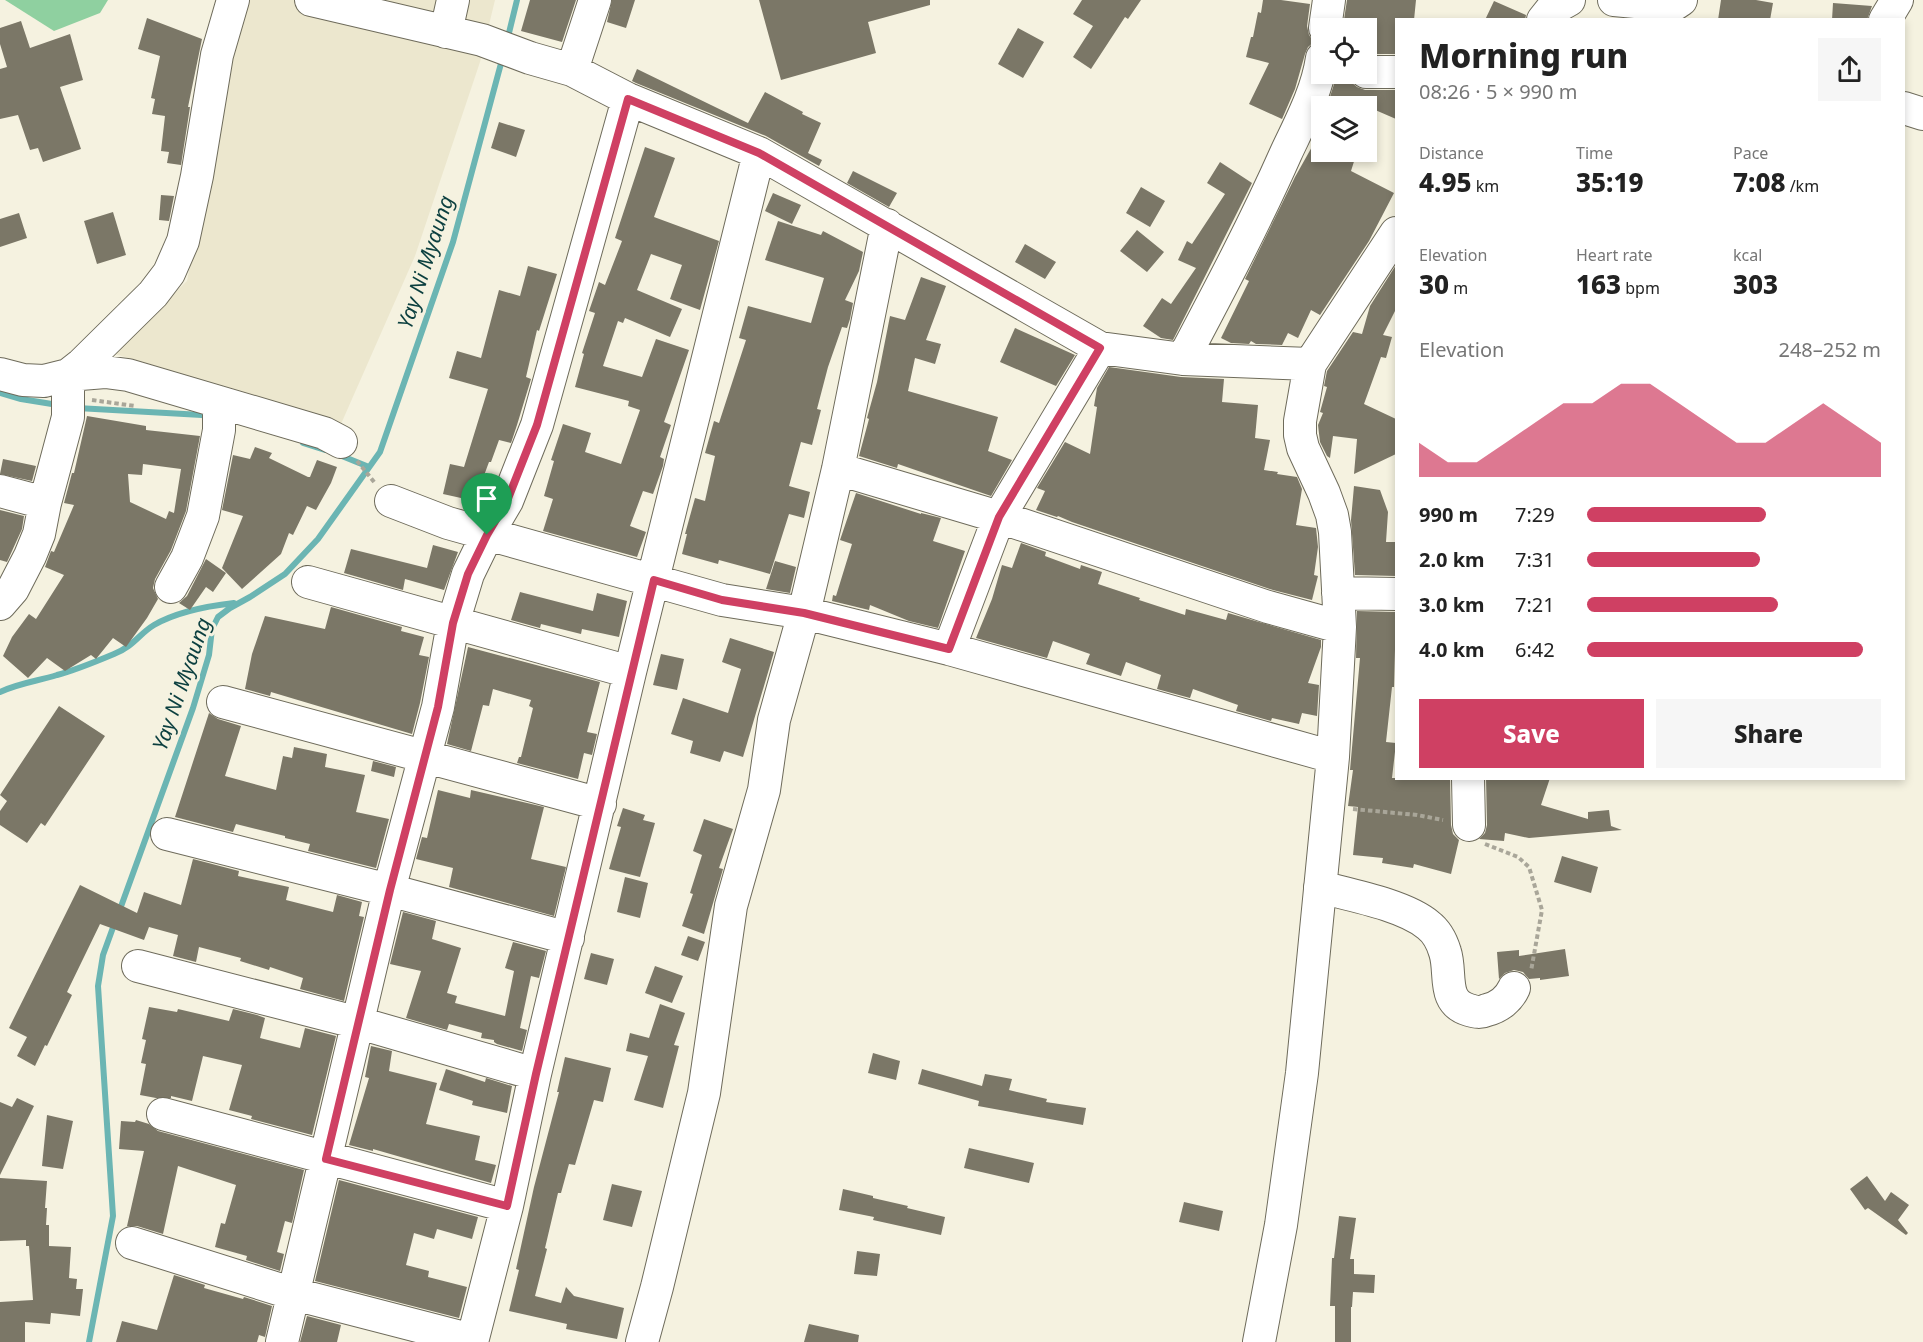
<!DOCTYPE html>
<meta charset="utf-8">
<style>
body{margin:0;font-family:"Noto Sans",sans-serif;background:#f6f6f6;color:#222;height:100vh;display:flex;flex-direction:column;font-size:22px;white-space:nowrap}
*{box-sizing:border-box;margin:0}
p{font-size:20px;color:#767676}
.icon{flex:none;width:33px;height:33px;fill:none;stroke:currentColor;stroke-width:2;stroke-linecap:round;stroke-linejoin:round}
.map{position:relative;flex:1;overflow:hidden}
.drawer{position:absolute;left:1395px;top:18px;width:510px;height:762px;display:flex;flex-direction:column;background:#fff;border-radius:0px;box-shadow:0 3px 9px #0003}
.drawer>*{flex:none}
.buttons{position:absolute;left:1311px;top:18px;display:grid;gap:12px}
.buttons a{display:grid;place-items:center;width:66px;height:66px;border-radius:0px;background:#fff;box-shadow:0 3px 9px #0003;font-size:30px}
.pin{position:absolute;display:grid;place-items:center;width:51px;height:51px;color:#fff;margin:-62px -26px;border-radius:50% 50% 50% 0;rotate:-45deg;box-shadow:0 0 6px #0007}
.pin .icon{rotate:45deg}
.round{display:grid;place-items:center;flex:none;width:63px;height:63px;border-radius:0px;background:#f6f6f6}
.head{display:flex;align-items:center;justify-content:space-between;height:102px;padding:0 24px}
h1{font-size:33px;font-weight:800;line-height:45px}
.metrics{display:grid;grid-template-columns:repeat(3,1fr);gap:9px;height:102px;padding:6px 24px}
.metrics div{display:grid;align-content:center}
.metrics b{font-size:26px;font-weight:800}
.metrics small{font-size:16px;font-weight:400}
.metrics p{font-size:16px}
.chart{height:168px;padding:12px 24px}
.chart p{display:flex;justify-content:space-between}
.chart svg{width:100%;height:108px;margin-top:6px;fill:#cf4063;opacity:.7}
.cta{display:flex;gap:12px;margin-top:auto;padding:12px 24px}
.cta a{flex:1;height:69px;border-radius:0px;background:#cf4063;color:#fff;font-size:24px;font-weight:800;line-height:69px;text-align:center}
.cta a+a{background:#f6f6f6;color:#222}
ul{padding:0 24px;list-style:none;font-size:20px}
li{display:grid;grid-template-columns:96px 72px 1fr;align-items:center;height:45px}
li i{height:15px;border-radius:8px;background:#cf4063}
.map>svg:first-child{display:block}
.built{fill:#ece7ce}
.green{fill:#8fd0a0}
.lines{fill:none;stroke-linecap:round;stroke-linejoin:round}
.stream{stroke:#6bb5b3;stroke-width:6}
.building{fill:#7b7767;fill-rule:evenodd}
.minor-casing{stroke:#6e6b5b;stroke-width:34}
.path{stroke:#a9a699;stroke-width:4;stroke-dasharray:4.5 3;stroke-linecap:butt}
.minor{stroke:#fff;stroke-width:32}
.route-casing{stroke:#fff;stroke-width:12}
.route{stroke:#cf4063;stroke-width:8}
.labels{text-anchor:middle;stroke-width:6;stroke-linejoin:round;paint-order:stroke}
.water-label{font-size:21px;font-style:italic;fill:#0b3f3f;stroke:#f5f2e0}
</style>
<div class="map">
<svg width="1923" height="1342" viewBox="0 0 1923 1342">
<rect width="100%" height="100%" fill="#f5f2e0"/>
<path class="built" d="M241,0H495L480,62L415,256L341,424L112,353L187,281Z"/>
<path class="green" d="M5,0H108L100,13L54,31Z"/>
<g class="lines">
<path class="stream" d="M507,41L517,0
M0,393L21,399L58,405
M77,408L202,415L210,417
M303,443L325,450
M337,454L369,467
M0,692C19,683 38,681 57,675C76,670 95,662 114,654C134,646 139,634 154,625C178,611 208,606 234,603
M119,912L193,708L209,655L212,629L218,617L230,608L250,597L285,574L318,539L380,452L453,242L503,56
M89,1342L113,1216L98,986L103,955L115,922"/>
</g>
<path class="building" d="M530,0H576L562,42L521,31Z
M612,0H635L626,28L607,22Z
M759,0H930V5L868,22L876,53L781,80Z
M1082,0H1141L1128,19L1125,17L1091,69L1073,57L1093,26L1073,14Z
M1263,0H1281L1310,4L1307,26L1309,35L1314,42L1308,47L1305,54L1295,89L1282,119L1249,104L1269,63L1246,57L1251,37H1253L1258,12L1261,13Z
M1347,0H1416L1414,20H1396V54H1375L1377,30L1343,26Z
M1721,0H1756L1773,3L1770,20H1718Z
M1494,1L1526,15L1525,20H1485Z
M1833,3L1872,6L1867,20H1832Z
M147,18L202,39L188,107H190L181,165L167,163L169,152L161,151L165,116L152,114L155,99L151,98L160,56L138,49Z
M21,21L30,48L70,34L83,80L60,87L81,149L43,162L38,148L30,150L18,115L0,119V69L7,67L0,44V28Z
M1018,28L1044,42L1023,78L998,64Z
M637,69L748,123L765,92L803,112L802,114L821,123L808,153L822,160L819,166L766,136L636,83L632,81Z
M1336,78L1350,81L1357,87L1365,90H1396V119L1366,106H1327Z
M499,122L525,130L516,157L491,148Z
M1322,129V152H1357L1351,171L1394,193L1369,241L1320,315L1311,310L1298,338L1288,333L1282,345L1256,344L1251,341L1249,344L1231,343L1221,338L1249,281L1245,279L1295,177Z
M645,147L675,158L654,217L719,241L700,310L670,299L682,265L651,254L637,290L682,309L670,337L625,318L623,323L618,321L603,366L642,377L656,339L689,350L664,422L671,425L660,457L664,459L663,466L653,494L643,491L630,526L646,532L637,557L543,531L553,499L544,496L554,461L551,460L563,424L591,433L585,452L621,464L640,410L628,406L629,401L575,387L584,354L582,353L595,313L589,311L599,282L605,285L622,241L615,238Z
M1220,162L1252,183L1173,340L1161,338L1143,326L1162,298L1171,304L1196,268L1178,260L1187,241L1192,244L1225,194L1207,183Z
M853,171L897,193L889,207L847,183Z
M1141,187L1165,201L1150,227L1126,213Z
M773,193L801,205L792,224L765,211Z
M161,195L174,196L169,221L159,220Z
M113,212L126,255L97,264L84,221Z
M19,213L27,238L0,247V219Z
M778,221L821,235L823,231L863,252L859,271L845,300L853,303L850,319L847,328L842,327L828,367L817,409L821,410L812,445L801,442L789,486L810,492L804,518L789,514L770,574L719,560L718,564L682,554L687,534H685L695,498L705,501L715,456L705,453L714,421L719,423L746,340L739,338L748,306L811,323L824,278L765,260Z
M1137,230L1164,252L1147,272L1120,251Z
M1025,244L1056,262L1045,279L1015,262Z
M1396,265V309L1383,335L1392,337L1386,358L1381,357L1364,404L1396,419V454L1354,474L1357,439L1333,436L1330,458L1327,456L1320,442L1318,425L1323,413L1320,412L1327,387L1324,386L1327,371L1353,332L1362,334L1370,306Z
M528,266L557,274L539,331L537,330L526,377L531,379L517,425L511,443L499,440L491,462H489L476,497L486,501L479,513L466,509L470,500L443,494L450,464L464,467L488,389L449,378L457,351L481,358L499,290L520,296Z
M921,277L946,286L926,340L941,344L935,364L915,358L908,391L998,417L988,451L1012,460L991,496L898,464L897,468L859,456L869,419L867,418L877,382L890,316L905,320Z
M1015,328L1075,355L1056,386L1000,362Z
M1109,367L1181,377L1224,379L1222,402L1258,405L1255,438L1270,440L1264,470L1278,472L1277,474L1297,477L1302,489L1296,525L1316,528L1318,547L1314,575L1318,576L1312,600L1273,590L1072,522L1058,516L1057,517L1036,510L1045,491L1037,488L1065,442L1090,454L1097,407L1094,406L1097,388Z
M87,416L146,426V430L200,436L186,511L171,550L155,579L153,588L158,599L147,618L126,647L113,638L96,659L91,655L65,671L47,658L28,678L3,656L12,637L29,614L36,619L64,575L45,567L51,551L54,552L74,505L64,503L72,473H74ZM143,464L181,469L174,513L169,511L166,519L130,502L128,474L142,475Z
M255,447L272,453L269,458L308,477H310L317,460L337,467L331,483L316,510L307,506L293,535L289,533L281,554L242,589L222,568L243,516L222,510L233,455L250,459Z
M3,459L36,466L32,481L0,474Z
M1354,486L1380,490L1388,512L1386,542H1396V576L1355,575L1351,520Z
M856,493L921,514V513L941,518L933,541L965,551L938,628L909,621L870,605L869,610L832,601L833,595L836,596L852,544L840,540Z
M0,510L24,516L22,529L7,562L0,560Z
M1021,543L1046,552L1045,556L1080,569L1081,565L1102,572L1098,584L1140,598L1139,600L1185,615L1186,609L1226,620L1228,613L1321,640V647L1308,683L1319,685L1317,716L1302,713L1299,724L1272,718L1271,721L1236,711L1238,705L1193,689L1190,698L1157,689L1161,675L1126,662L1121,676L1086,664L1090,654L1053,641L1047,658L976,638L992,599L1002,565L1012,568Z
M433,545L458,552L444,590L405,579L403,590L344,573L351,549L427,568Z
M206,559L226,573L213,592L206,587L190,610L179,603L187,596Z
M775,561L796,567L790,593L766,589Z
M520,592L593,611L597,593L627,601L619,637L582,629L581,634L541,624L540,628L511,620Z
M331,607L402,627L401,631L424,637L419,655L429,657L420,703L412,734L271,692L270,696L245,689L252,654L265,616L325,629Z
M1357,611L1396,612L1394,687H1392L1386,742L1396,743L1392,778H1450L1451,825L1453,834L1459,840L1451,874L1414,864L1413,868L1382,863L1383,858L1353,855L1358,807L1348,806L1353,770H1350L1360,658H1356Z
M730,638L774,652L743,757L724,751L720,762L690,753L693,741L671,734L683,698L728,713L741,669L722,662Z
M468,647L600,682L587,732L597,734L592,755L584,753L578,779L517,763L519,757H521L533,708L529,706L531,700L493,689L489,706L483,705L471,751L447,744Z
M661,654L684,659L677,690L653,685Z
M59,706L105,736L45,826L41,823L27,843L0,825V811L7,801L0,795Z
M209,713L218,719L241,726L225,776L276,790L283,756L292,758L294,747L327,754L325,767L365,775L356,812L389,819L376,868L308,851L310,844L285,838V836L236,824L233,832L175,817Z
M373,761L396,767L394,777L371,771Z
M1486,778H1550L1541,805L1588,819V812L1609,810L1611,826L1622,830L1529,838L1505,833L1504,841L1479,839L1485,833L1487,825Z
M438,790L470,798L471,790L544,807L531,859L566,867L554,916L449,887L453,868L416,859L422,837L427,838Z
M623,808L645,815L643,820L655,823L640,877L609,869L621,827L617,826Z
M704,819L733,829L719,868L723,869L704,934L682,926L693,894L690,893L702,855L693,851Z
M1562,856L1598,867L1591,893L1554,882Z
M193,859L239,871L238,876L289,887L286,900L333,912L337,895L362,902L359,916L364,917L344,1001L300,989L303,978L270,967L269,970L240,961L241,958L199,947L196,962L173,956L178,935L149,927L144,940L100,924L67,992L72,995L47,1046L45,1045L35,1066L17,1056L27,1037L9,1028L80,885L137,913L144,892L181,905Z
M625,877L648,883L640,918L617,912Z
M403,912L436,921L432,939L461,948L447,993L457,996L455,1003L505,1016L514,971L505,968L513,942L546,951L539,978L531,976L520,1028L527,1030L522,1051L497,1044L494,1042V1040L481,1038L482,1033L449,1024L447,1030L406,1018L421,971L390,964Z
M688,936L705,942L698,961L681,955Z
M1565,949L1569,976L1540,980V978L1529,979L1523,972L1514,970L1505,973L1499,979L1497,952L1519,950V956Z
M591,953L614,959L607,985L584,979Z
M655,966L683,976L672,1003L645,993Z
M660,1004L685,1013L674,1045L679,1046L663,1108L634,1100L648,1056L626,1051L630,1033L649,1038Z
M149,1007L177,1012L178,1009L229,1021L233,1009L257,1015L265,1018L260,1038L300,1048L305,1028L336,1036L312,1135L251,1119L252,1116L229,1110L242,1065L203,1056L192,1101L171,1096V1098H156L140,1095L146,1064L141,1063L146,1040L142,1039Z
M371,1046L392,1051L389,1071L437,1083L426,1124L480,1136L475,1160L496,1165L491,1183L373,1149V1151L349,1145L369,1078L365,1077Z
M873,1053L900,1061L896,1080L868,1073Z
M565,1057L611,1068L603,1102L594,1100L575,1165L569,1164L561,1193H558L545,1248L547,1249L535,1296L561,1303L566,1287L574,1296L624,1308L617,1339L566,1329L567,1324L509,1311L519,1270L516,1269L534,1187L559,1092H557Z
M446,1069L485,1082L486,1078L512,1086L507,1113L472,1105L473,1101L439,1090Z
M922,1069L982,1086L985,1074L1012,1079L1009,1090L1047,1099L1046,1102L1086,1108L1083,1125L978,1106L979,1101L918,1084Z
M17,1098L34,1106L0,1175V1102L12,1107Z
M47,1115L73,1121L63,1169L42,1166Z
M136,1120L149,1124L158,1131L304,1170L292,1223L285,1221L277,1252L284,1254L280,1271L246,1260L247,1256L215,1247L221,1223L225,1224L236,1185L178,1166L163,1234L137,1226H127L144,1151L119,1149L121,1121L135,1122Z
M969,1148L1034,1163L1029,1183L964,1168Z
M1867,1176L1885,1201L1891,1192L1909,1205L1898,1220L1908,1233L1906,1235L1868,1208L1865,1210L1850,1189Z
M0,1178L47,1181L45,1208H47L46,1225H49V1246L71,1247L69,1278L77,1279L76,1289H83L80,1316L51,1313L50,1324L25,1322V1342H0V1302L33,1300L29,1246H26V1240L0,1241Z
M339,1180L478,1217L472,1239L437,1229L434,1239L414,1233L406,1265L429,1271L428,1277L467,1287L459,1318L315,1281Z
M612,1184L642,1191L632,1227L603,1220Z
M843,1189L873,1196V1198L908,1206L907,1208L945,1217L941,1235L873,1220L874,1217L839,1210Z
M1184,1202L1223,1211L1219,1231L1179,1222Z
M1339,1216L1356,1218L1350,1259H1354V1274L1375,1275L1374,1293L1353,1292L1352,1307H1351V1342H1335V1306H1330L1332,1258H1334Z
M857,1251L880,1254L877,1276L854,1274Z
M174,1275L205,1285L204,1288L243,1299L244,1297L272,1306L265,1337L259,1335L257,1342H116L122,1321L157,1330Z
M307,1316L341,1325L337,1342H300Z
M809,1324L859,1335L858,1342H804Z"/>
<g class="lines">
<defs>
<path id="minor" d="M311,0L482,40L530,58L572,70L628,99L759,153L1100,348L1183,359L1310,364L1396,233
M1614,0L1668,5L1675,4L1681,0
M1543,20L1551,10L1569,0
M1885,20L1897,0
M1325,28L1329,0
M446,32L453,0
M572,70L595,0
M1366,72H1396
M1904,108L1923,114
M1183,359C1219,291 1255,223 1286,153C1300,123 1317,92 1322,58
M0,374L23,380L44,381L68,375L82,364L153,294L169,273L183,241L197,176L217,55L233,0
M838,469L999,517L1268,607L1340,627
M0,491L45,503
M391,501L448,523L722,600L804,613L949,649L1333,757
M308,582L630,672
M171,587L187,558L203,516L219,430V402
M1338,593L1396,594
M0,604L13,589L30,556L39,534L45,503L68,417V375L105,372L128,375L324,433L341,442
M949,649L999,517L1100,348
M223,702L600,804
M1468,778L1469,825
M167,834L389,890L568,938
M1320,887C1350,895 1404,905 1428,925C1436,931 1442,942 1445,952C1452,973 1441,1002 1469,1010C1476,1012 1480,1013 1487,1010C1499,1007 1509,999 1514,988
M138,966L359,1023L535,1074
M163,1114L507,1206
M132,1243L294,1294L472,1340
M282,1342L389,890L438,707L453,623L468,574L487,535L507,501L537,425L628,99
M472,1342L507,1206L535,1074L630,672L759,153
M642,1342L657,1287L704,1093L731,906L764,790L774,720L804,613L838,469L887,225
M1259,1342L1281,1225L1302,1073L1333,757L1340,627L1335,532L1332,515L1324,493L1303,448L1300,435V421L1310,364"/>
</defs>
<use href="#minor" class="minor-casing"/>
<path class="path" d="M92,400L135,406
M357,461L375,483
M1353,809L1417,815L1443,820
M1485,844L1518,857L1529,867L1542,910L1531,971"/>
<use href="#minor" class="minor"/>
</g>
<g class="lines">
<defs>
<path id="route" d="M628,99L759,153L1100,348L999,517L949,649L804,613L722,600L654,580L536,1074L507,1206L326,1159L390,890L438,707L453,623L468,574L487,535L507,501L537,425Z"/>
</defs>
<use href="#route" class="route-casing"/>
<use href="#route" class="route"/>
</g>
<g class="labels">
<g class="water-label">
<text transform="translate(426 262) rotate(-72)" y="7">Yay Ni Myaung</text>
<text transform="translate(182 684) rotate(-71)" y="7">Yay Ni Myaung</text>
</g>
</g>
</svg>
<div class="buttons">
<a><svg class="icon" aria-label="locate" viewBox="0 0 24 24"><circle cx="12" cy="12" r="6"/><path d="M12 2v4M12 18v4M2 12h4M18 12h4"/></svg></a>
<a><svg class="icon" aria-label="layers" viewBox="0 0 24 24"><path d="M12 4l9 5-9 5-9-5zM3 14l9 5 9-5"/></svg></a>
</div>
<div class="pin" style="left:487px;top:535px;background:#1e9e55"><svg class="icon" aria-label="arrive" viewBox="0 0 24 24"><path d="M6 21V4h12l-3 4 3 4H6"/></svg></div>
<section class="drawer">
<div class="head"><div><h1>Morning run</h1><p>08:26 · 5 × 990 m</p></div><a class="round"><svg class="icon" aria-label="share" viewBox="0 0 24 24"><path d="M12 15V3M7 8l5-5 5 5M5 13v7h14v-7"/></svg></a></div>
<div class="metrics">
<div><p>Distance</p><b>4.95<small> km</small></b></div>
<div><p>Time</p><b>35:19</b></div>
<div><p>Pace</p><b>7:08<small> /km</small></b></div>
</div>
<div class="metrics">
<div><p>Elevation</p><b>30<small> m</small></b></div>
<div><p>Heart rate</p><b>163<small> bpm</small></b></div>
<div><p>kcal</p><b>303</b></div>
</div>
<div class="chart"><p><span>Elevation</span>248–252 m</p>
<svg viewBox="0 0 160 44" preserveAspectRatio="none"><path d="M0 44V30L10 38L20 38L30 30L40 22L50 14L60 14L70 6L80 6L90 14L100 22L110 30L120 30L130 22L140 14L150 22L160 30V44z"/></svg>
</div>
<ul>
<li><b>990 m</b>7:29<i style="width:61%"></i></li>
<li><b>2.0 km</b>7:31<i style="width:59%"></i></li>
<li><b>3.0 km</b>7:21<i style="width:65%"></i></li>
<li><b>4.0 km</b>6:42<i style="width:94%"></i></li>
</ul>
<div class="cta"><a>Save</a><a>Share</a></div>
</section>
</div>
